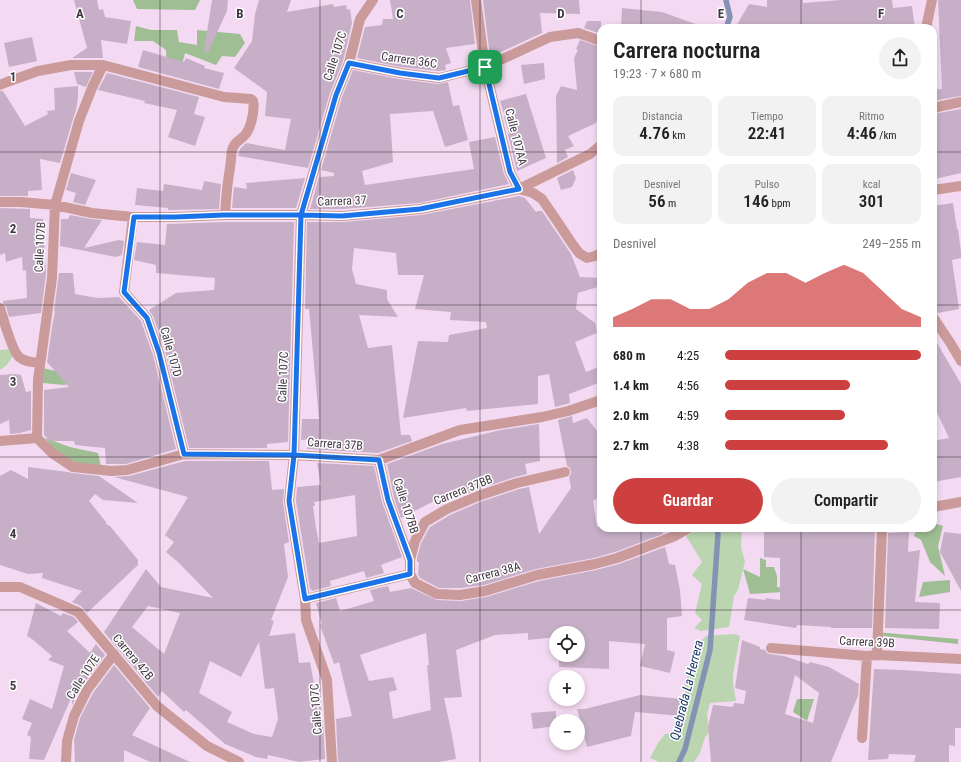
<!DOCTYPE html>
<html lang="es">
<meta charset="utf-8">
<style>
body{margin:0;font-family:"Roboto Condensed",sans-serif;background:#f2f2f2;color:#222;height:100vh;display:flex;flex-direction:column;font-size:15px;white-space:nowrap}
*{box-sizing:border-box;margin:0}
p{font-size:13px;color:#767676}
.icon{flex:none;width:22px;height:22px;fill:none;stroke:currentColor;stroke-width:2;stroke-linecap:round;stroke-linejoin:round}
.map{position:relative;flex:1;overflow:hidden}
.drawer{position:absolute;left:597px;top:24px;width:340px;height:508px;display:flex;flex-direction:column;background:#fff;border-radius:12px;box-shadow:0 2px 6px #0003}
.drawer>*{flex:none}
.fabs{position:absolute;left:549px;top:626px;display:grid;gap:8px}
.fabs a{display:grid;place-items:center;width:36px;height:36px;border-radius:50%;background:#fff;box-shadow:0 2px 6px #0003;font-size:20px}
.pin{position:absolute;display:grid;place-items:center;width:34px;height:34px;color:#fff;margin:-17px;border-radius:8px;box-shadow:0 2px 6px #0006}
.round{display:grid;place-items:center;flex:none;width:42px;height:42px;border-radius:21px;background:#f2f2f2}
.summary{display:flex;align-items:center;justify-content:space-between;height:68px;padding:0 16px}
h1{font-size:22px;font-weight:600;line-height:30px}
.metrics{display:grid;grid-template-columns:repeat(3,1fr);gap:6px;height:68px;padding:4px 16px}
.metrics div{display:grid;align-content:center;border-radius:10px;background:#f2f2f2;text-align:center}
.metrics b{font-size:17px;font-weight:600}
.metrics small{font-size:11px;font-weight:400}
.metrics p{font-size:11px}
.chart{height:112px;padding:8px 16px}
.chart p{display:flex;justify-content:space-between}
.chart svg{width:100%;height:72px;margin-top:4px;fill:#ce3f3f;opacity:.7}
.primary-button{display:flex;gap:8px;margin-top:auto;padding:8px 16px}
.primary-button a{flex:1;height:46px;border-radius:24px;background:#ce3f3f;color:#fff;font-size:16px;font-weight:600;line-height:46px;text-align:center}
.primary-button a+a{background:#f2f2f2;color:#222}
ul{padding:0 16px;list-style:none;font-size:13px}
li{display:grid;grid-template-columns:64px 48px 1fr;align-items:center;height:30px}
li i{height:10px;border-radius:5px;background:#ce3f3f}
.map>svg:first-child{display:block}
.green{fill:#bad5b0}
.forest{fill:#a0be94}
.lines{fill:none;stroke-linecap:round;stroke-linejoin:round}
.stream{stroke:#8493b3;stroke-width:5.5}
.building{fill:#c7b0c7;fill-rule:evenodd}
.service{stroke:#ca9b9a;stroke-width:10}
.minor{stroke:#ca9b9a;stroke-width:10}
.tertiary{stroke:#ca9b9a;stroke-width:10}
.route-casing{stroke:#fff;stroke-width:8}
.route{stroke:#1a73e8;stroke-width:5}
.grid{fill:none;stroke:#413741;stroke-width:1;stroke-opacity:0.55}
.labels{text-anchor:middle;stroke-width:3;stroke-linejoin:round;paint-order:stroke}
.street-label{font-size:12px;fill:#413741;stroke:#fff}
.water-label{font-size:13px;font-style:italic;fill:#123063;stroke:#fff}
.grid-label{font-size:13px;text-anchor:middle;font-weight:bold;fill:#413741;stroke:#fff;stroke-width:3;stroke-linejoin:round;paint-order:stroke}
</style>
<div class="map">
<svg width="961" height="762" viewBox="0 0 961 762">
<rect width="100%" height="100%" fill="#f3daf2"/>
<path class="green" d="M12,349L13,356L7,365L0,370V350Z
M700,528H742L741,548L745,561L738,590L734,596L729,627L701,631L694,628L702,620L695,613L702,584L692,575L702,562L686,536Z
M735,634L740,636L733,675V683L736,701L710,703L707,714L709,732L705,737L700,753L694,762H659L650,758L658,743L665,734L674,733L681,718L685,700V685L695,652L702,640L706,636Z"/>
<path class="forest" d="M133,0H200L195,10L137,9Z
M136,26L151,30H177L179,42L197,45V30L240,34L245,43L235,57L222,56L216,65L185,53L181,69L167,66L166,50L153,41H134Z
M43,368L68,374V384L64,385L43,383Z
M45,438L70,447L98,453L101,466L76,463L55,451Z
M933,523L943,526L938,546L945,576L930,562L921,540L914,536L917,528H933Z
M760,558L766,560V567H774L777,576V587L801,591L750,594L743,569L760,577Z
M950,580V592L919,597L923,582Z
M875,632L958,639V644L873,635Z
M797,699H814L807,721L793,712Z"/>
<g class="lines">
<path class="stream" d="M726,0L730,17L726,28
M679,762L685,749L710,650L718,534L716,528"/>
</g>
<path class="building" d="M74,0H97L99,10L103,9L105,17L131,21L127,44L101,40L103,58H72L87,48Z
M212,0H228L227,11L208,52L204,51Z
M259,0H291L287,12L333,4L334,7L346,5L347,10L350,9L352,23L343,61L330,93L308,168L238,156L240,149L246,143L285,150L291,119L265,116L267,92L234,68L252,41L255,14Z
M390,0H470L475,44L446,48L451,63L445,65L446,70L439,71L401,67L357,58L365,27L382,25L383,19H393Z
M483,0H579L580,14L540,13L542,33L490,57Z
M767,0H803V3L841,0H892L893,8L912,6L915,28H791L790,26L777,25L763,27V28H735L749,4L767,7Z
M938,0H961V96L933,101V90L942,89Z
M622,8L662,12L701,26V28H621Z
M587,21H601V34L584,28Z
M32,37L37,61L9,67L4,43Z
M580,40L601,47V109L596,123L568,136L574,146L565,150L568,157L557,163L556,96L561,86L577,90L574,58L578,50L576,49Z
M143,50L184,62L186,58L205,66L204,68L224,73L219,89L138,67Z
M544,63L545,79L524,84L521,65Z
M353,70L399,79L438,84L448,82L453,106L459,105L468,140L445,147L433,111L390,114L393,162L362,171L365,185L474,169L469,142L495,137L504,174L509,184L419,203L343,209H310L319,177L334,176V173L321,170L342,97Z
M74,72H93L86,87L77,84Z
M107,73L199,97L194,114L205,117L195,146L168,137L177,110L144,103L145,101L98,90Z
M78,86V97L76,110L73,119L60,163L40,159L42,190L28,191V196H0V91H3L25,126L48,114L47,111L55,110L54,88Z
M526,94L546,158L517,171L508,134H509L504,117H505L500,101Z
M961,109V173L935,179L933,138V114Z
M573,170L576,178L572,187L561,190L557,178Z
M71,173L96,180L85,205L73,202L76,193L66,190Z
M305,178L296,208H232L234,187L247,189L246,183Z
M204,181L221,184L219,209L168,210V208L135,205L137,188L163,191L164,184L202,190Z
M519,196L525,198L536,212L538,211H542L571,254L580,277L601,278V286L578,293L576,309L595,323L597,333L575,342L586,372L601,366V382L569,394L570,403L555,407L549,374L538,376V404L467,411L466,408L403,418L418,341L448,342L449,335L487,328L486,322L450,320L451,312L415,309L424,275H398L396,253L354,248L352,269L356,284L387,290V299L398,317L359,315L368,348L392,345L401,435H410L412,441L378,453L307,449L310,439L301,440L302,419H319L309,309H305L307,222H344L421,215Z
M953,203L957,229H958L961,252V258L952,260L959,309L938,313L935,311L933,298V206Z
M0,208L30,209V218L43,219L46,274L41,313L9,317L6,306L3,303V301L27,298L26,270L23,271L22,257L6,262L5,253L0,255Z
M70,215L91,219L102,220L84,248L119,240L124,241L122,255L116,257L60,246L61,219H68Z
M225,222H294L288,442L267,444V448H189L165,351L153,316L149,310L176,293L214,290L215,278L156,273V265L134,260L137,242L165,245L167,224Z
M59,273H73L75,294L97,298L119,297L141,321L153,355L176,449L126,464H106L105,448L75,445L74,441H50L44,435V390L69,387L47,362L52,327L55,311H54Z
M933,336L961,384V477L933,482V441L949,438L933,404Z
M14,374L21,375L26,392L31,391V430L20,433L10,434L9,420L0,424V375Z
M572,416L573,423L587,418L601,436V496L593,501L597,527L601,526V528H662L663,534L615,552L594,558L536,569L484,585L460,588H439L420,578L418,575L419,562H417V558L421,543L430,527L450,515L480,502L519,489L529,487L539,534L571,488L569,477L571,474V471L570,468L567,466L558,420Z
M539,424L540,461L525,464L527,474L515,477L476,490L444,503L439,506L444,496L401,518L394,498L387,464L442,444L501,430Z
M185,461H269L272,490L284,489L283,502L289,542L284,544L288,577L271,620L274,621L269,636L295,633L299,663L310,662L316,694H315L319,721L323,720L325,759L299,762L268,755L267,759L256,757L225,744L186,710L184,712L162,691L158,697L104,632L146,569L161,587L213,598L179,563L166,552L174,542L165,535L188,497L114,477L129,476ZM148,606L180,613L164,654L132,627ZM259,642L265,689L274,688L278,719L272,737L254,734L227,722L232,712L199,693L210,661L241,677Z
M317,463L374,466L382,502L402,557L381,565L384,573L366,578L364,571L330,581L331,586L312,591L311,589H310L296,501L297,487L321,485ZM355,495L357,536L319,543L316,528L313,506H315L314,502Z
M28,467L68,472L72,473L99,476L138,503L103,500L95,494L89,501L106,522V524L110,526L138,560V565L87,613L81,606L72,602L82,591L42,578L43,573L28,574L0,565V476L11,470L28,479Z
M764,528H875L872,628H831V627L797,625L796,628L744,620L748,598L766,600L765,598L780,600V558L764,557Z
M909,532L908,552L920,550L915,602L940,603L939,629L885,628L888,533Z
M944,532L961,534V591L940,552Z
M665,547L669,564L675,565L680,590L682,616L667,618V650L675,652L670,673L640,666L645,644L609,641V669L559,667V655H578V633H556V637L528,640V633L495,635L456,650L462,697L444,698L451,730L456,759L439,762H338L336,719L352,716L339,662L334,664L320,625L322,624L316,603L336,598L340,611L374,601L370,590L388,586L390,592L411,588L437,600L461,601L486,597L539,581L596,570L619,564ZM426,633L429,665H427L431,710L393,719L389,692L397,690L393,677L369,681L360,655Z
M36,603L61,616L63,613L74,617L78,622L67,631L90,653L96,644L105,655L82,686L72,705V696L44,760L29,759L31,737L27,735L32,723L22,719L30,699L52,709L64,666L48,660L52,656L32,639L27,636Z
M742,640L760,647V649L765,650L767,653L770,654L784,656L808,664L810,662L829,667L859,684L858,696L831,762H711L708,727L713,705L733,707L734,703L744,704L746,691L735,688ZM795,675L819,693L813,723L785,714Z
M114,665L150,708L132,735L190,762H150L124,750V762H75L74,740L80,718L93,693Z
M874,669L903,670L961,674V728H955V746L949,745V762H914L916,755L889,754L888,759L868,760Z
M640,695L682,699L681,716L635,712L631,736L587,747L577,709H585Z
M556,711V726L533,729L531,713Z"/>
<g class="lines">
<path class="service" d="M926,28L932,0"/>
<path class="minor" d="M476,0L485,67L510,172L519,189L533,193L542,199L557,221L573,245L579,253L587,258L595,256L601,253
M349,63L400,73L439,78L485,67L550,37L578,33L601,41
M0,85L7,82L38,71L71,65H103L224,97L251,99L253,101C255,109 251,130 244,136C239,141 234,142 232,150C231,156 231,162 230,168C227,184 226,199 225,215
M933,108L961,102
M933,190L961,186
M0,202H21L55,205L92,213L133,217H175L225,215H301L343,216L420,209L519,189L590,154L601,145
M133,217L124,292L147,318L159,353L184,454
M0,308C3,318 12,351 19,357C25,362 32,362 40,363
M933,317L951,344L961,361
M37,438L52,453L73,467L111,471L127,470L184,454L294,455L379,460L460,430L542,417L568,411L601,400
M37,438L38,380L52,278L55,205L79,121L92,88L103,65
M0,441L37,438
M379,460L388,500L410,560
M933,507L961,502
M410,574L415,583L437,594L460,595L485,591L537,575L595,564L617,558L675,536L689,528
M410,574V560L415,541L425,522L447,509L478,496L517,483L565,472
M305,599L410,574
M771,648L867,656L877,655L961,659
M877,655L882,528
M862,738L867,656
M66,762L67,741L74,716L87,690L114,654
M332,762L327,680L306,620L305,599L289,501L294,455L301,215L336,95L349,63L360,19L373,0"/>
<path class="tertiary" d="M0,587H20L78,612L157,706L207,746L239,762"/>
</g>
<g class="lines">
<defs>
<path id="route" d="M485,67L439,78L400,73L349,63L336,95L301,215H224L175,217H134L124,292L147,318L159,353L184,454L294,455L379,460L388,500L410,560V574L305,599L289,501L294,455L301,215L342,216L420,209L519,189L510,172L485,67"/>
</defs>
<use href="#route" class="route-casing"/>
<use href="#route" class="route"/>
</g>
<path class="grid" d="M160,0V762M320,0V762M480,0V762M641,0V28M801,0V28M0,152H601M933,152H961M0,305H601M933,305H961M0,457H601M933,457H961M641,528V762M801,528V762M0,610H961"/>
<g class="labels">
<g class="street-label">
<text transform="translate(335 56) rotate(-72)" y="4">Calle 107C</text>
<text transform="translate(409 60) rotate(8)" y="4">Carrera 36C</text>
<text transform="translate(516 137) rotate(76)" y="4">Calle 107AA</text>
<text transform="translate(342 201) rotate(-2)" y="4">Carrera 37</text>
<text transform="translate(40 247) rotate(-87)" y="4">Calle 107B</text>
<text transform="translate(171 352) rotate(74)" y="4">Calle 107D</text>
<text transform="translate(283 377) rotate(-88)" y="4">Calle 107C</text>
<text transform="translate(335 444) rotate(4)" y="4">Carrera 37B</text>
<text transform="translate(463 490) rotate(-22)" y="4">Carrera 37BB</text>
<text transform="translate(406 506) rotate(72)" y="4">Calle 107BB</text>
<text transform="translate(493 573) rotate(-15)" y="4">Carrera 38A</text>
<text transform="translate(867 642) rotate(3)" y="4">Carrera 39B</text>
<text transform="translate(133 657) rotate(50)" y="4">Carrera 42B</text>
<text transform="translate(83 677) rotate(-57)" y="4">Calle 107E</text>
<text transform="translate(316 709) rotate(-94)" y="4">Calle 107C</text>
</g>
<g class="water-label">
<text transform="translate(686 690) rotate(-76)" y="5">Quebrada La Herrera</text>
</g>
</g>
<g class="grid-label">
<text x="80" y="18">A</text>
<text x="240" y="18">B</text>
<text x="400" y="18">C</text>
<text x="561" y="18">D</text>
<text x="721" y="18">E</text>
<text x="881" y="18">F</text>
<text x="13" y="81">1</text>
<text x="13" y="233">2</text>
<text x="13" y="386">3</text>
<text x="13" y="538">4</text>
<text x="13" y="690">5</text>
</g>
</svg>
<div class="fabs">
<a><svg class="icon" aria-label="locate" viewBox="0 0 24 24"><circle cx="12" cy="12" r="6"/><path d="M12 2v4M12 18v4M2 12h4M18 12h4"/></svg></a>
<a>+</a>
<a>−</a>
</div>
<div class="pin" style="left:485px;top:67px;background:#1e9e55"><svg class="icon" aria-label="arrive" viewBox="0 0 24 24"><path d="M6 21V4h12l-3 4 3 4H6"/></svg></div>
<section class="drawer">
<div class="summary"><div><h1>Carrera nocturna</h1><p>19:23 · 7 × 680 m</p></div><a class="round"><svg class="icon" aria-label="share" viewBox="0 0 24 24"><path d="M12 15V3M7 8l5-5 5 5M5 13v7h14v-7"/></svg></a></div>
<div class="metrics">
<div><p>Distancia</p><b>4.76<small> km</small></b></div>
<div><p>Tiempo</p><b>22:41</b></div>
<div><p>Ritmo</p><b>4:46<small> /km</small></b></div>
</div>
<div class="metrics">
<div><p>Desnivel</p><b>56<small> m</small></b></div>
<div><p>Pulso</p><b>146<small> bpm</small></b></div>
<div><p>kcal</p><b>301</b></div>
</div>
<div class="chart"><p><span>Desnivel</span>249–255 m</p>
<svg viewBox="0 0 160 44" preserveAspectRatio="none"><path d="M0 44V38L10 33L20 27L30 27L40 33L50 33L60 27L70 17L80 11L90 11L100 17L110 11L120 6L130 11L140 22L150 33L160 38V44z"/></svg>
</div>
<ul>
<li><b>680 m</b>4:25<i style="width:100%"></i></li>
<li><b>1.4 km</b>4:56<i style="width:64%"></i></li>
<li><b>2.0 km</b>4:59<i style="width:61%"></i></li>
<li><b>2.7 km</b>4:38<i style="width:83%"></i></li>
</ul>
<div class="primary-button"><a>Guardar</a><a>Compartir</a></div>
</section>
</div>
